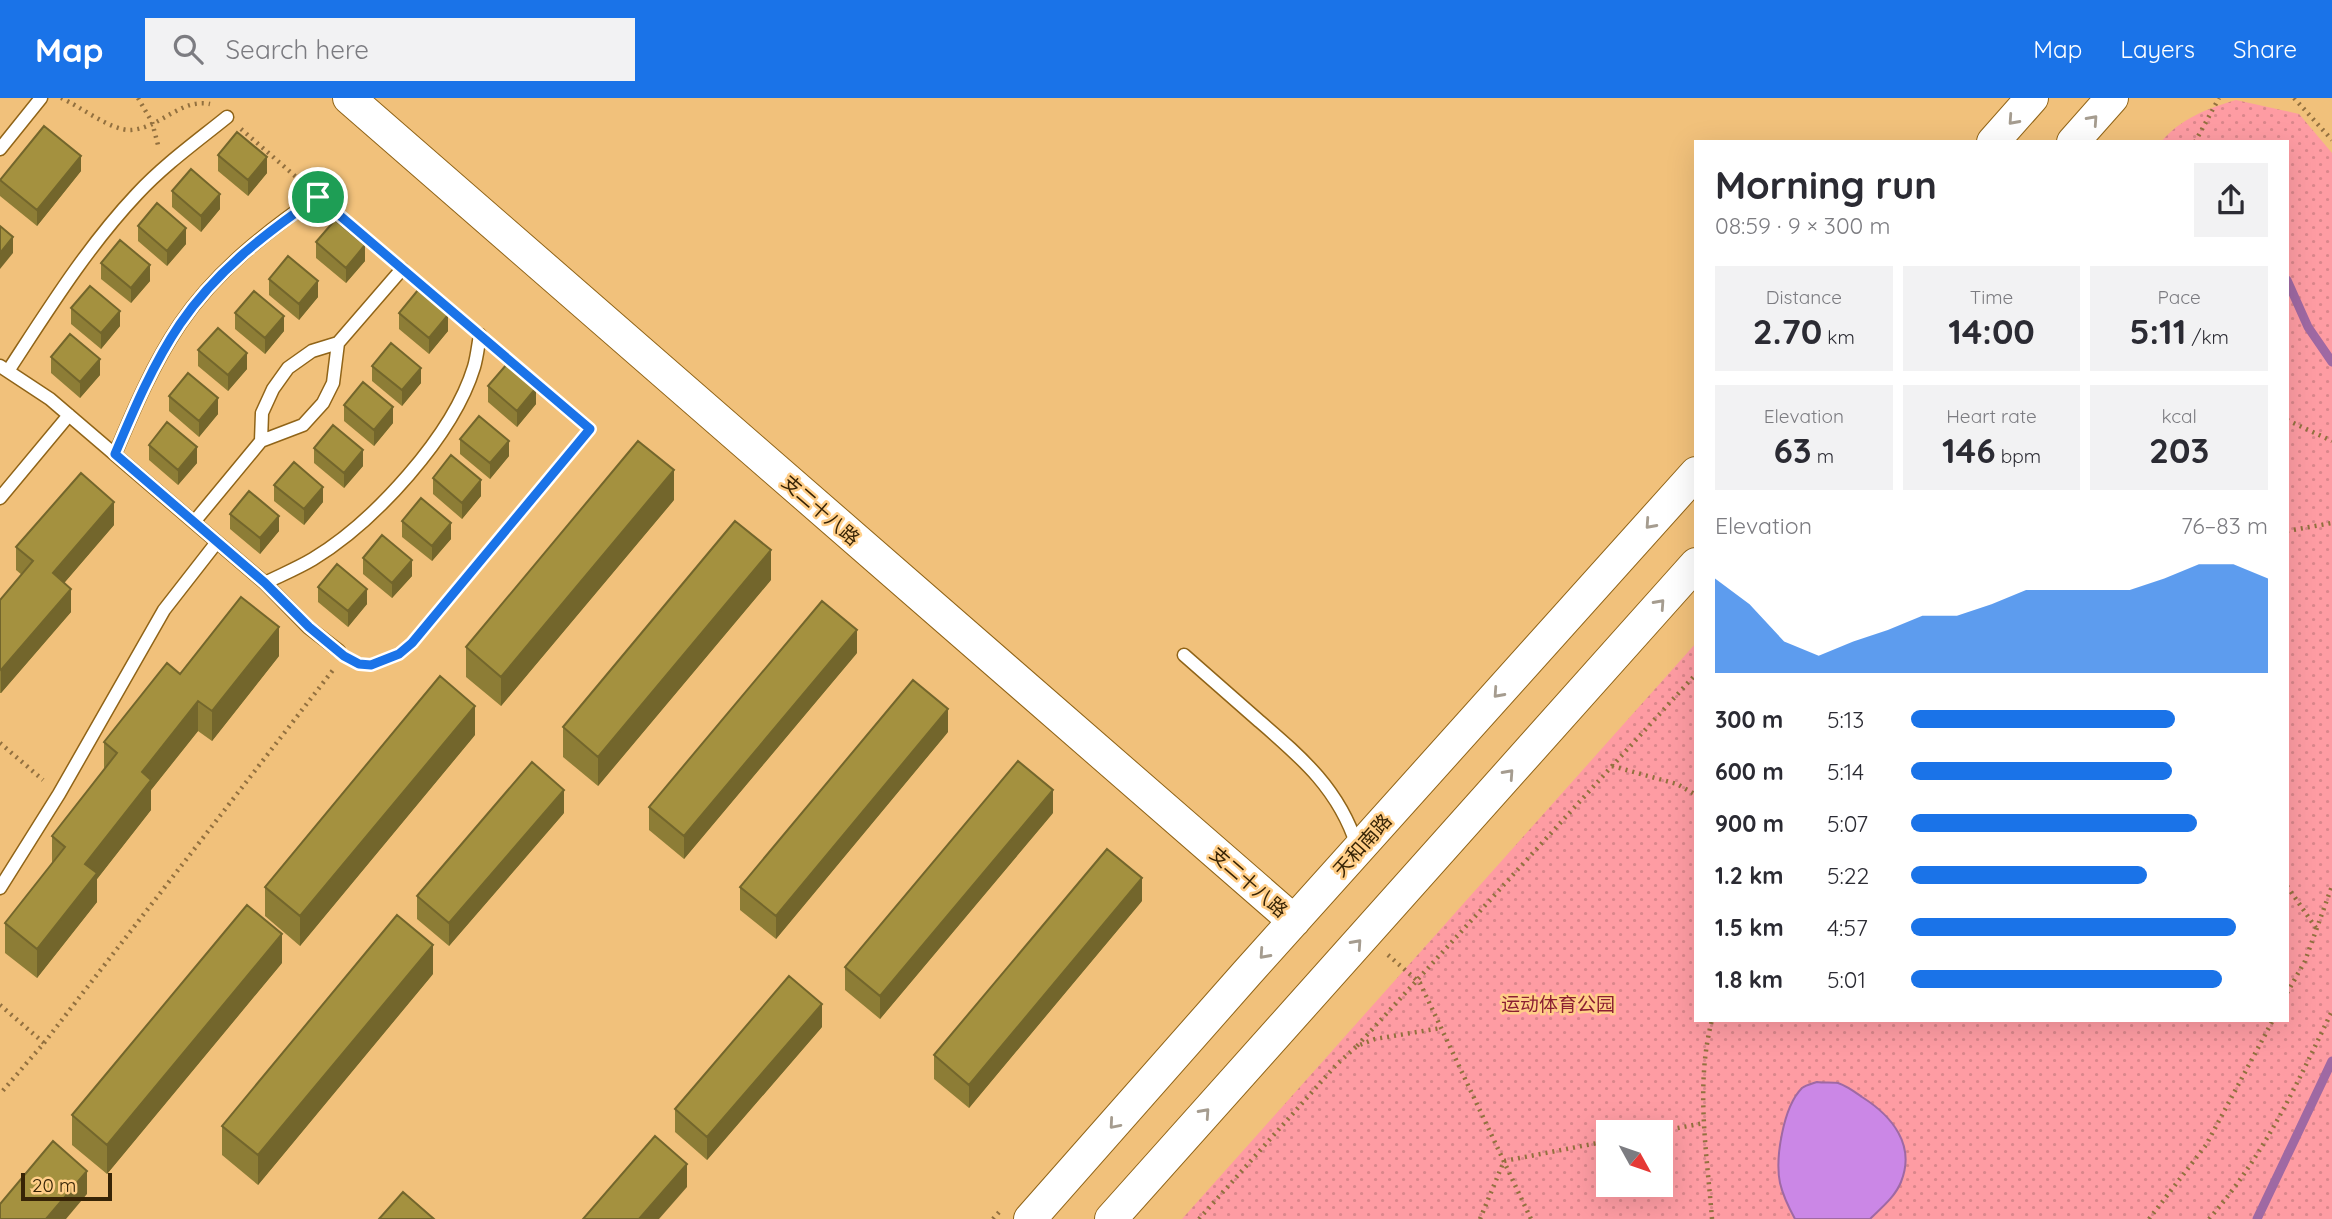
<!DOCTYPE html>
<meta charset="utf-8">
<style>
body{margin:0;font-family:Quicksand,"Noto Sans SC",sans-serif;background:#f2f2f3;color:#2b2b33;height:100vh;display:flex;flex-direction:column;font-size:26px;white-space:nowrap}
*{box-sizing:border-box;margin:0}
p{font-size:23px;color:#7c7c81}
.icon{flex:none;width:38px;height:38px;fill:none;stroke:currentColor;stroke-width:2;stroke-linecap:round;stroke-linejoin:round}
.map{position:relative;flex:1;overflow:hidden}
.drawer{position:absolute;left:1694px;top:42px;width:595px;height:882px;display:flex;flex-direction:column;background:#fff;border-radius:0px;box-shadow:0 7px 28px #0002}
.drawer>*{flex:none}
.needle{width:46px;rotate:130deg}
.controls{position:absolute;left:1596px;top:1022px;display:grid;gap:14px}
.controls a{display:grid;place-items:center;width:77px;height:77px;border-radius:0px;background:#fff;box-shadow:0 7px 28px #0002;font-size:35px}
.scale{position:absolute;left:21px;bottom:18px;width:91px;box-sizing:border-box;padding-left:7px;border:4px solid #372406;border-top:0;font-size:19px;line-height:24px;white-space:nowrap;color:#372406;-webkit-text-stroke:5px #ffce88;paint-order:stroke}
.pin{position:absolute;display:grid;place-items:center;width:60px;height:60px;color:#fff;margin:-30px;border:4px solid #fff;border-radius:50%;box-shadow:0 2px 7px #0007}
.round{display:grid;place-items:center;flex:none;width:74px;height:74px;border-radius:0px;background:#f2f2f3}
.headline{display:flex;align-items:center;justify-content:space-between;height:119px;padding:0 21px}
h1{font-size:38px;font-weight:700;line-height:52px}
.stats{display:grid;grid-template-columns:repeat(3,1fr);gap:10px;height:119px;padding:7px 21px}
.stats div{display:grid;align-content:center;border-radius:0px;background:#f2f2f3;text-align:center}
.stats b{font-size:35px;font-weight:700}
.stats small{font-size:19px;font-weight:400}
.stats p{font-size:19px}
.chart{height:196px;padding:14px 21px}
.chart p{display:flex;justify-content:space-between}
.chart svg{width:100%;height:126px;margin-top:7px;fill:#1a73e8;opacity:.7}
ul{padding:0 21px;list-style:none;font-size:23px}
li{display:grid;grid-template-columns:112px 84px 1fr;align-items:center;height:52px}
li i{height:18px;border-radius:9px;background:#1a73e8}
header{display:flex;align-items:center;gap:42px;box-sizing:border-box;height:98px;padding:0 35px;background:#1a73e8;color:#fff}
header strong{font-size:33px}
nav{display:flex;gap:38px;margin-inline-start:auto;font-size:24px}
.search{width:490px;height:63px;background:#f2f2f3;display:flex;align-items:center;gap:18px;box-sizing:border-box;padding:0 24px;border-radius:0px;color:#7c7c81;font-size:26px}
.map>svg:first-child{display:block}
.park{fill:url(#park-dots);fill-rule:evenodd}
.water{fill:#cb87e6;stroke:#9f69a3;stroke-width:2}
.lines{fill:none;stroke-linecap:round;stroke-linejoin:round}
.stream{stroke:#9f69a3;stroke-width:9}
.service-casing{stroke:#906418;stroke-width:15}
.tertiary-casing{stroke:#906418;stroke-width:34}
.path{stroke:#92703f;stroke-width:4.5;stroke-dasharray:2 5;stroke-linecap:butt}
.service{stroke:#fff;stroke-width:12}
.tertiary{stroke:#fff;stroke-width:32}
.wall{fill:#8d7d36}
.shaded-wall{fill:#73662c}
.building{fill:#a4913f;stroke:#73662c;stroke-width:2}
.oneway{stroke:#a59c8f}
.route-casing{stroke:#fff;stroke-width:14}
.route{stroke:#1a73e8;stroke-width:9}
.labels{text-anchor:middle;stroke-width:5;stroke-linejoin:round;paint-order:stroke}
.street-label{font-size:19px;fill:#372406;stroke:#ffce88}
.park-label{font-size:19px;fill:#8b1e32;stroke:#ffce88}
</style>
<header>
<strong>Map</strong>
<div class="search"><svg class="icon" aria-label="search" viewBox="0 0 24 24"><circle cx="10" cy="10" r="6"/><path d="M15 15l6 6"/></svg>Search here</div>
<nav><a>Map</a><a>Layers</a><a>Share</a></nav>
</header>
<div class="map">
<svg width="2332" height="1121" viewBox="0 0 2332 1121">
<defs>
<pattern id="park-dots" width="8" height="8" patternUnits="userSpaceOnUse" patternTransform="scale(1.75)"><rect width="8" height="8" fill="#fe9ca3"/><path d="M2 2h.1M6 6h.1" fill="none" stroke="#da868b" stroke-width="1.8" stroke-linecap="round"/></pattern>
</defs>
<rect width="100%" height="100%" fill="#f1c17b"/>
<path class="park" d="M2236,2L2299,16L2332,55V1121H1182L1696,545V922H2287V44H2161C2180,21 2208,10 2236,2ZM1608,1034H1661V1087H1608Z"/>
<path class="water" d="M1817,984C1824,985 1832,984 1838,985C1847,988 1855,994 1862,999C1892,1018 1916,1047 1901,1084C1895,1099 1881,1110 1870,1121H1795C1789,1110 1783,1098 1780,1085C1775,1061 1783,1009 1802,990C1806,987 1811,986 1817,984Z"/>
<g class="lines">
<path class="stream" d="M2287,182L2308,229L2332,264
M2257,1121L2332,963"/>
<defs>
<path id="service" d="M0,51L41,0
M0,268L50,301L265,485L308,529L339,553
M8,273C48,212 87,149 137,96C164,67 196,44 227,19
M261,343L262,315L273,291L288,270L312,253L338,245
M115,356C134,311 153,266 180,226C216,173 266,134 318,98
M0,400L69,317
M194,424L261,343L303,327L323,305L333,285L338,245L402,171
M265,485C281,477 298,470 313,461C374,424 453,338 474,269C477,259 478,248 480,237
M1184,557C1209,579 1233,600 1258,622C1301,659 1339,691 1357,748
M0,790L59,696L164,512L217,444"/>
<path id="tertiary" d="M349,0L1294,823
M1993,44L2032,0
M2073,44L2112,0
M1030,1121L1247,875L1696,375
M1111,1121L1696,466"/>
</defs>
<use href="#service" class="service-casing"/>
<use href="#tertiary" class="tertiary-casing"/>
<path class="path" d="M61,0C80,8 111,33 131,32C160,30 181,0 210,6
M138,0L152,24L158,47
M2294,0L2332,42
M241,31L303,85
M2195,44L2219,0
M333,111L388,158
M418,184L465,224
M2287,322L2332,343
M2287,433L2332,425
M354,563C375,574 397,558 412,545L590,331L498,253
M0,645L43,682
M1612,668L1677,686L1696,697
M2287,788L2316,830
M1388,857L1420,885L1531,1121
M2287,895L2305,863L2332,788
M0,907L44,945L0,996
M44,945L333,572
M1357,948L1696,576
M1657,1034L1704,1025
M993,1121L1000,1113
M1199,1121L1337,966L1357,948L1375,941L1441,930
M1480,1121L1504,1063L1608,1043
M1712,1121C1707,1055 1695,987 1712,922
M2149,1121L2206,1047L2273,922
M2209,1121C2264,1058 2296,988 2332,913"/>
<use href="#service" class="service"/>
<use href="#tertiary" class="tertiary"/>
</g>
<path class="wall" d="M218,57L267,75L248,98L218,73Z
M81,73L37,128L0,98V82Z
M172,93L220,111L201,134L172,109Z
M138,128L186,146L167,168L138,143Z
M316,144L365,163L346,185L316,160Z
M101,165L150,183L131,205L101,181Z
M269,181L318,199L299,222L269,197Z
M71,210L120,228L101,251L71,226Z
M235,215L284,233L265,256L235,231Z
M399,215L448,233L429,256L399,231Z
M198,252L247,271L228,293L198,268Z
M51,259L100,277L80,300L51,275Z
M372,268L421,285L402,308L372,283Z
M488,288L536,306L517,329L488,304Z
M169,298L218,316L199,339L169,313Z
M344,307L393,325L374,348L344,323Z
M460,341L509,358L490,381L460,356Z
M149,347L197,365L178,387L149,362Z
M314,350L363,368L344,390L314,365Z
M433,380L481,398L462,421L433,396Z
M274,387L323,404L304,427L274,403Z
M674,402L501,608L466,579V549Z
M230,416L279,433L260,456L230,431Z
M402,423L451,441L432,463L402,439Z
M114,427L64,485L71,514L1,595H0V502L22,477L16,472V449Z
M363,460L412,478L392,500L363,476Z
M771,482L598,688L563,659V629Z
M318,489L367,506L348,529L318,504Z
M857,555L684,761L649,732V709Z
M279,558L212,643L198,633L151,692V712L97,781V804L37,880L5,855V825L52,766V738L104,672V644L180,576Z
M948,634L776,841L740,812V789Z
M475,637L300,848L265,818V789Z
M564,715L449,848L417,821V798Z
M1053,715L880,921L845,892V869Z
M1142,803L969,1010L934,981V957Z
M282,865L107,1076L72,1047V1017Z
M433,876L258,1087L222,1057V1028Z
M822,929L707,1062L675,1034V1011Z"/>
<path class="shaded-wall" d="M81,58V73L37,128V112Z
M267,59V75L248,98V82Z
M220,96V111L201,134V118Z
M186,130V146L167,168V153Z
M13,139V155L0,171V155Z
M365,147V163L346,185V170Z
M150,167V183L131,205V190Z
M318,183V199L299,222V206Z
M120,213V228L101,251V235Z
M448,217V233L429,256V240Z
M284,218V233L265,256V240Z
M247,255V271L228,293V277Z
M100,261V277L80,300V284Z
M421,270V285L402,308V292Z
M536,290V306L517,329V313Z
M218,300V316L199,339V323Z
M393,309V325L374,348V332Z
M509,343V358L490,381V365Z
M197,349V365L178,387V372Z
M363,352V368L344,390V375Z
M674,372V402L501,608V579Z
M481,382V398L462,421V405Z
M323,389V404L304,427V411Z
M114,404V427L53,498V475Z
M279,418V433L260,456V440Z
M451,425V441L432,463V448Z
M771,452V482L598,688V659Z
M412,462V478L392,500V485Z
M71,491V514L1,595V572Z
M367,491V506L348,529V513Z
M279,529V558L212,643V613Z
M857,532V555L684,761V738Z
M198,603V633L151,692V712L97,781V804L37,880V851L85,766L142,674Z
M475,608V637L300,848V818Z
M948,611V634L776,841V818Z
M564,692V715L449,848V825Z
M1053,692V715L880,921V898Z
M1142,780V803L969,1010V987Z
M282,836V865L107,1076V1047Z
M433,847V876L258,1087V1057Z
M822,906V929L707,1062V1039Z
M687,1066V1089L659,1121H639Z
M87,1073V1096L66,1121H46Z"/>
<path class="building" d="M44,28L81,58L37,112L0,82Z
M237,34L267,59L248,82L218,57Z
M191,71L220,96L201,118L172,93Z
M157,105L186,130L167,153L138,128Z
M335,122L365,147L346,170L316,144Z
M0,128L13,139L0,155Z
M120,142L150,167L131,190L101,165Z
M288,158L318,183L299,206L269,181Z
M90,188L120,213L101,235L71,210Z
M418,192L448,217L429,240L399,215Z
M254,193L284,218L265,240L235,215Z
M218,230L247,255L228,277L198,252Z
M70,236L100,261L80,284L51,259Z
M391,245L421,270L402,292L372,268Z
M507,266L536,290L517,313L488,288Z
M188,275L218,300L199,323L169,298Z
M363,284L393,309L374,332L344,307Z
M479,318L509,343L490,365L460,341Z
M167,324L197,349L178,372L149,347Z
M333,327L363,352L344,375L314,350Z
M638,343L674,372L501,579L466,549Z
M451,357L481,382L462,405L433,380Z
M294,364L323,389L304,411L274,387Z
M81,375L114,404L53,475L71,491L1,572L0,571V502L33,463L16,449Z
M249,393L279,418L260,440L230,416Z
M421,400L451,425L432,448L402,423Z
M735,423L771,452L598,659L563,629Z
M382,437L412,462L392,485L363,460Z
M337,466L367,491L348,513L318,489Z
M241,499L279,529L212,613L198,603L142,674L151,682L85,766L97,775L37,851L5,825L65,749L52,738L117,655L104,644L167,565L180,576Z
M822,503L857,532L684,738L649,709Z
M440,578L475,608L300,818L265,789Z
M913,582L948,611L776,818L740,789Z
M1018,663L1053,692L880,898L845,869Z
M532,664L564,692L449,825L417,798Z
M1107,751L1142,780L969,987L934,957Z
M247,807L282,836L107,1047L72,1017Z
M397,817L433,847L258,1057L222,1028Z
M789,878L822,906L707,1039L675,1011Z
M655,1038L687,1066L639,1121H583Z
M53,1043L87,1073L46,1121H0V1106Z
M403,1094L434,1121H379Z"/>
<defs><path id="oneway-chevron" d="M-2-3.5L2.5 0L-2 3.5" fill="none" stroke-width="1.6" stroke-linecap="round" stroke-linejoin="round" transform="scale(1.75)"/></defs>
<g class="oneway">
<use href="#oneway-chevron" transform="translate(2013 22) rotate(132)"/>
<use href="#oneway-chevron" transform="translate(2093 22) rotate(-48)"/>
<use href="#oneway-chevron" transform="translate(1650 426) rotate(132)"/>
<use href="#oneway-chevron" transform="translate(1660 506) rotate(-48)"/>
<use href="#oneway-chevron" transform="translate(1498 595) rotate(132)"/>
<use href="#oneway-chevron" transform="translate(1509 676) rotate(-48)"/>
<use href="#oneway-chevron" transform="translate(1357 846) rotate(-48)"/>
<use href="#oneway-chevron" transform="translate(1264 856) rotate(132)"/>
<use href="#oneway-chevron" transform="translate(1205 1015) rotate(-48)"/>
<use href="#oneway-chevron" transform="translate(1114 1026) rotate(131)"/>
</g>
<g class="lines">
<defs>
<path id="route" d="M318,99L590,331L412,545L399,556L371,567L359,566L344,558L309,529L265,485L115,356C134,311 153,266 180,226C216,173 267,134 318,99Z"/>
</defs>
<use href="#route" class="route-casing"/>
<use href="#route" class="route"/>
</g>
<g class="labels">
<g class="street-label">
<text transform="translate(821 412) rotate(41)" y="7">支二十八路</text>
<text transform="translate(1362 747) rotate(-48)" y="7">天和南路</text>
<text transform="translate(1249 784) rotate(41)" y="7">支二十八路</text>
</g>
<g class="park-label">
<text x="1558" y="913">运动体育公园</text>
</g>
</g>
</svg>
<div class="controls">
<a><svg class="needle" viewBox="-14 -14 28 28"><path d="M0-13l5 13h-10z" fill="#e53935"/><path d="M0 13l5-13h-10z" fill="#7c7c81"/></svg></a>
</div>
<div class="scale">20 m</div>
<div class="pin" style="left:318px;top:99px;background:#1e9e55"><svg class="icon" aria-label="arrive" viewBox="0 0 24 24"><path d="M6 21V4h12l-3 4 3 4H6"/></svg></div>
<section class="drawer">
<div class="headline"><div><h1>Morning run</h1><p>08:59 · 9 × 300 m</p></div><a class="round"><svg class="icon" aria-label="share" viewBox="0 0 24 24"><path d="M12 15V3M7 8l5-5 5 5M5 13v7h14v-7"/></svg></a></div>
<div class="stats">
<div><p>Distance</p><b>2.70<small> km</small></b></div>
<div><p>Time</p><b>14:00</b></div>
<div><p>Pace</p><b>5:11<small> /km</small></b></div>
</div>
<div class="stats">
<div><p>Elevation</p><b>63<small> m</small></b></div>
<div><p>Heart rate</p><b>146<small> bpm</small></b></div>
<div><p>kcal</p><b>203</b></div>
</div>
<div class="chart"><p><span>Elevation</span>76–83 m</p>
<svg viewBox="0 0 160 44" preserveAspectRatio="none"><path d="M0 44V11L10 20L20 33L30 38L40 33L50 29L60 24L70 24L80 20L90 15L100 15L110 15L120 15L130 11L140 6L150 6L160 11V44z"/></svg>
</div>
<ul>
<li><b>300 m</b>5:13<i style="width:74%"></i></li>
<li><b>600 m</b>5:14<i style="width:73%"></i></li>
<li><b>900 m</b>5:07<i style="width:80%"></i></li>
<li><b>1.2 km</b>5:22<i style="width:66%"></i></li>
<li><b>1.5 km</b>4:57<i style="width:91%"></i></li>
<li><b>1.8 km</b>5:01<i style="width:87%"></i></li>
</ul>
</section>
</div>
